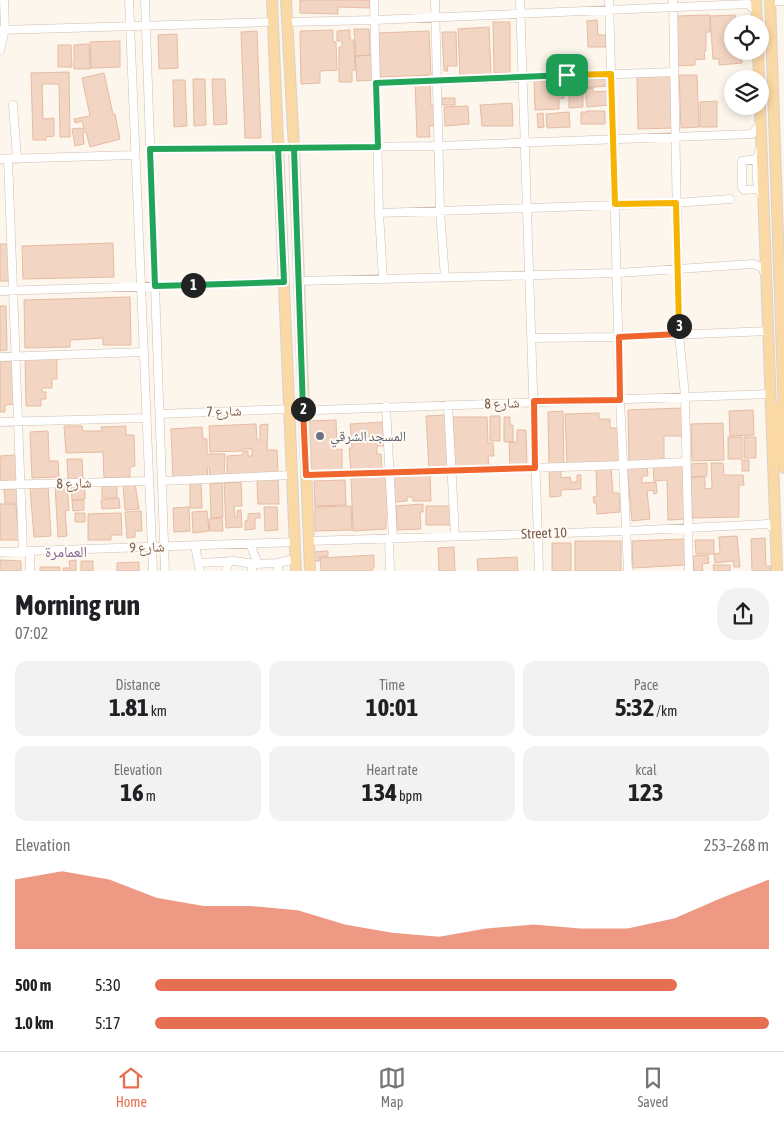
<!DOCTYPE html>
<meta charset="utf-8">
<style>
body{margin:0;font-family:"Asap Condensed","Noto Naskh Arabic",sans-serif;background:#f2f2f2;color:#202124;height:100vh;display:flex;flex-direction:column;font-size:19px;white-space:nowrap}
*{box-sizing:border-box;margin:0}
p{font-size:16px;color:#757577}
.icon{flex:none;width:28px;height:28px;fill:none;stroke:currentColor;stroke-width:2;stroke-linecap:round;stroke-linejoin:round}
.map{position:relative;height:571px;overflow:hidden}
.drawer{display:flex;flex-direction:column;background:#fff;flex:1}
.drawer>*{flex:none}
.fabs{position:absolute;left:724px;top:15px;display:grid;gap:10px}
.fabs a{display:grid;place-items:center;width:45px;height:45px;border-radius:50%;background:#fff;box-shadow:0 2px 8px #0003;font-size:25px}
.pin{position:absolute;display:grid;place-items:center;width:42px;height:42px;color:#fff;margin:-21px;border-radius:10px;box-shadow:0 2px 8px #0006}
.km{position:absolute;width:25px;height:25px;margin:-12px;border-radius:50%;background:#222;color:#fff;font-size:14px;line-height:25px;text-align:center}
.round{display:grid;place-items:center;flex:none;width:52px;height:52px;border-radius:20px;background:#f2f2f2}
.overview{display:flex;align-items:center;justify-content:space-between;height:85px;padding:0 15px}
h1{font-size:28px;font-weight:700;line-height:38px}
.metrics{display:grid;grid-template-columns:repeat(3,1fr);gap:8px;height:85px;padding:5px 15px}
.metrics div{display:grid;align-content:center;border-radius:12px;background:#f2f2f2;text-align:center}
.metrics b{font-size:25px;font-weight:700}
.metrics small{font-size:14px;font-weight:400}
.metrics p{font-size:14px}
.chart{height:140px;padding:10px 15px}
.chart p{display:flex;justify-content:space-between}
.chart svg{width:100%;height:90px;margin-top:5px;fill:#e76f51;opacity:.7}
ul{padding:0 15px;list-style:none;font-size:16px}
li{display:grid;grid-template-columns:80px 60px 1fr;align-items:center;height:38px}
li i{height:12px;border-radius:6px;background:#e76f51}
.tabs{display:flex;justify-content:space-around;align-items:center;height:70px;border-top:1px solid #e0e0e0;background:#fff;font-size:14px;color:#757577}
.tabs a{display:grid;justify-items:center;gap:2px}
.tabs .selected{color:#e76f51}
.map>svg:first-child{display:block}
.building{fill:#f3d5c3;stroke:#e6bba3}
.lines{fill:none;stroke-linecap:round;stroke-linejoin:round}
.minor-casing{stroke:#d1beb0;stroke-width:9}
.major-casing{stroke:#dad1cd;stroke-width:12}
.minor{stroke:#fff;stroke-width:8}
.major{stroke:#fbd9a5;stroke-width:10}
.split-1-casing{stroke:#fff;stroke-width:10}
.split-2-casing{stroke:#fff;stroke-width:10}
.split-3-casing{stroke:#fff;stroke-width:10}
.split-4-casing{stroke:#fff;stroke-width:10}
.split-1{stroke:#22a559;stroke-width:6}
.split-2{stroke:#22a559;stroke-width:6}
.split-3{stroke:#f0652b;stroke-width:6}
.split-4{stroke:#f5b400;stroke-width:6}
.worship-dot{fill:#6b7280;stroke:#fffaf3;stroke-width:2}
.labels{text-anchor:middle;stroke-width:4;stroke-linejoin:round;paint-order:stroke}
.street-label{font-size:14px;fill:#7a5c4d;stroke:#fffaf3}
.worship-label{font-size:14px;fill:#5b616d;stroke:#fffaf3;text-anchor:start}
.neighbourhood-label{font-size:15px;fill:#846695;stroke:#fffaf3}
</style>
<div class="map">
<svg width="784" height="571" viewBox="0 0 784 571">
<rect width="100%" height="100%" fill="#fdf6ec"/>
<path class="building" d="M300,0H370V8L338,7V14L300,13Z
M710,15V32H706V51H704L705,59L695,60V65L677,66L676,16Z
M735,15L736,24H732V51H737L738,56H741V51H745L746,57H742V63L719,65V59H713L710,16Z
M597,20L598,35H606V47H588L587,21Z
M493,22H510V73H494Z
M489,27L491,74L460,75L458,29Z
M354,29H369L370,55L356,56Z
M333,30V42H336L337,70L320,71V83L301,84L300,31Z
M350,30V40H354L355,70H352V82H339V47H342V41H337V31Z
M257,31L261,138H245L241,32Z
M429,31L431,75L380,77L378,33Z
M442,32H456L457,66H447L448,71H444Z
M177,34L178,68L159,69L158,35Z
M120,41V67L91,68L90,42Z
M89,44L90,69H74V45Z
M58,45H71L72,67H58Z
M373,55L374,80L357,81L355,56Z
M69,72L70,137H60L59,84H42L43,119L54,118V136L46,137V140H33L31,73Z
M104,73L113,114H115L120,139L90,147L86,132L83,133L84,144L75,146L72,129L81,128V129H84L82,121L75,123L74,119L90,116L82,78Z
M607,75L608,86L581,88L580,77Z
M679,75H697L699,127L681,128Z
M637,76H673L674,128L638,129Z
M563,77H578V89L563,91Z
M193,79H205L206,125L194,126Z
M212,79H225L227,124L214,125Z
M551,79L552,94H564V98L559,99V109L535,110L534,80Z
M173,80H185L187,126L174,127Z
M415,82H430L431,105H436L437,126H429L430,137H417Z
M593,88V92L608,91L610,105L587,107L585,89Z
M569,92H583V107L569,108Z
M442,98H455V105H442Z
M717,101V127H700V102Z
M512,103L513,126H482L480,105Z
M468,106L469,124L445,126L444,107Z
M587,111H605V124H581V112H587Z
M569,112L570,127L547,128L546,114Z
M543,113L544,127L538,128L537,114Z
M113,243L114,277L23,279L22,246Z
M0,244H8L9,281H0Z
M130,297L131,345H103V338L87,339L70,340V347L25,348L24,300Z
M0,306H6L7,350L0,351Z
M57,354V379H52V388H42V392H46V399H41V406H26L25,355Z
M0,360H14L16,404L5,405V412H0Z
M682,408V436H664V461L629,462L628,410Z
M753,410L754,435L730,436L729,411Z
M563,411L564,465H549L548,412Z
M599,413V419H610V428H619L620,462L567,464L565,414Z
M447,415L449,468L429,469L426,416Z
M490,416H500V441H490Z
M453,417H487L488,443H493L494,456H488L489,469L455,470Z
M504,417H510V425H513V442H504Z
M336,420L337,450L342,449V470L308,471L307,421Z
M384,422L386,446H377V454H381L382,470L351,472L349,448H352L350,424Z
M723,423L724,460L692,461L691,424Z
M256,424L257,440H260V425L268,424L267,450H277L278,474L227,476V456L243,455V451H248V456H252V449H242V451L210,452L209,426Z
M64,426H82L83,431H102L101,427L126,426V435H134L135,466L130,467V477L104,478L103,452L66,453Z
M202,427L203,439H207V454H225L224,476H210L209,467H207L208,478L173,479L171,429Z
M517,430H526L527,467L510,468L509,442H517Z
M48,431L49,461H58L59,477L32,478L30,432Z
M728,437H742V459H728Z
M744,437H756V458H744Z
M15,455L19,482L0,484V456Z
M67,459H82L83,479L68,480Z
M742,460H749V471H742Z
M707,463V476L690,477V464Z
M711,463H723L724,475H743L744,485H739V517L692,518L691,477H705V489L712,488Z
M647,465L648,476H642V483L656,482L657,493L654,494L653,490L647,491L650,519L632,521L627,466Z
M683,465L685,519L668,520L667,480L654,481L653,466Z
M611,468L613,493H619L620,512L597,514L596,503H594L593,497L597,496L596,469Z
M549,470H561V478L570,477L571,482H577V475H581V489L561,490V496L550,497Z
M430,474L431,501H413V497H407V501L392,502V475Z
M386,477L388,515H386V529L353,531L351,478Z
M278,479L279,504H258L257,480Z
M345,480L346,505L315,506L314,481Z
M241,482L242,506H234L235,518L237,517V511L241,510L242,527L226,528L224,483Z
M135,483L139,509L125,510L123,484Z
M190,483H201L202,508H190Z
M222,483L223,517L211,518L210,484Z
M67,484L69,510L65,511L67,536L58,537L55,485Z
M102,484L117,485V498H102Z
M71,485H85V499L72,500Z
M48,486L51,536L34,537L30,488Z
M17,487L18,503H5L4,488Z
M119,498L120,508L102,509L101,500Z
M72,500H84V510L73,511Z
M0,504H16L17,520H20V540H0Z
M423,504V512H420L421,529L397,530L396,506Z
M351,506L352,530L315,531V507Z
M426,506H450L451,525H426Z
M189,507L190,531L174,532L173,508Z
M264,507H277L278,530L265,531Z
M141,511L142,531H135V537L127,538L125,512Z
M207,511L209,531L193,533L192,512Z
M75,513H85V522H75Z
M121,513L122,535H111V540H88V514Z
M260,513V518H255V529L245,530V521L248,520V514Z
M222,518L223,531H210L209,519Z
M737,536L740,567H734L733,561L715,563L714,554L720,553L719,537Z
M765,538L766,566H771V571H752L751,539Z
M685,539L686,565L633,568L632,541Z
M695,540H714V554H696Z
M575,541H621V571H575Z
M552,543H571V571H552Z
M454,547L455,571H439L438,548Z
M328,551V556L319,557V561H315L314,552Z
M374,555V568H372V571H321L320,558Z
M708,555L709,563L702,564L703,571H694L693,556Z
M517,557L518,571H478L477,559Z
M0,560L21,561V571H0Z
M76,560V571H63V568H70L69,561Z
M81,561H93V571H81Z
M139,562V571H117V563Z
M713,565H730V571H714Z
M40,567H60V571H40Z"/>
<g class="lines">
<defs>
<path id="minor" d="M129,0L153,571
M145,0L165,571
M374,0L379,213L383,279
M435,0L440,211L445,278
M520,0L539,571
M609,0L620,399L628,571
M673,0L679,334L685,396L689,571
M770,2L784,1
M287,22L375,20L748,4L756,11
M0,30L273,22
M0,50L5,29L4,0
M376,83L674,72
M13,105L17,159
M760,148C755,163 755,182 762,197
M150,149L439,146L752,134L760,124
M0,159L135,155
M8,159L23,551
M756,159L742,161V187L744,190L758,189
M379,213L676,203L730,199
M299,281L618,273L753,264L761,267L766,275
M0,291L283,282
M532,338L619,337L768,331
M0,357L144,352
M304,396L310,408L318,410L769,394
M448,405L455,536
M386,406L393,538
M160,414L289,409
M0,422L146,418
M306,475L623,465L686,462
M162,481L292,475
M0,485L149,481
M389,538L390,571
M309,541L626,531L768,524L776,531
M250,544L258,564
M195,546L200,571
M30,551V571
M0,552L295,542
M199,563L234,561L255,564
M226,571L229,561
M252,571V567L255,564L278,563
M278,571V563L295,559"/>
<path id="major" d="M272,0L296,571
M286,0L294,148L310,571
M756,0L757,24
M770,0L784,415
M758,51L759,79
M760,106L777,571
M778,407L780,447L784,468"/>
</defs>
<use href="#minor" class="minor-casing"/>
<use href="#major" class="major-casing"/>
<use href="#minor" class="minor"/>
<use href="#major" class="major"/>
</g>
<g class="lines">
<defs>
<path id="split-1" d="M193,285L284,282L278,148L378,147L376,83L567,75"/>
<path id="split-2" d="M193,285L155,286L150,149L294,148L303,409"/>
<path id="split-3" d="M303,409L306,475L535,468L534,401L620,400L619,337L679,334V326"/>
<path id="split-4" d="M567,75L611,74L615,204L676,203L679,326"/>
</defs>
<use href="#split-1" class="split-1-casing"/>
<use href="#split-2" class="split-2-casing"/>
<use href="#split-3" class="split-3-casing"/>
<use href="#split-4" class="split-4-casing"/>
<use href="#split-1" class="split-1"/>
<use href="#split-2" class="split-2"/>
<use href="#split-3" class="split-3"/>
<use href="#split-4" class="split-4"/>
</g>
<circle class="worship-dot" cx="320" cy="436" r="5"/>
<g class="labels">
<g class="street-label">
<text transform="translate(502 403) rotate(-2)" y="5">شارع 8</text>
<text transform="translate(224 411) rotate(-2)" y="5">شارع 7</text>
<text transform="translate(74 483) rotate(-2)" y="5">شارع 8</text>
<text transform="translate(544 533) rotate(-2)" y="5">Street 10</text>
<text transform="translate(147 547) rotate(-2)" y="5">شارع 9</text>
</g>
<g class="worship-label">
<text x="330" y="441">المسجد الشرقي</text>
</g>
<g class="neighbourhood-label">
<text x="66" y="557">العمامرة</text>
</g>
</g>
</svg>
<div class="fabs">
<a><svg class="icon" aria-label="locate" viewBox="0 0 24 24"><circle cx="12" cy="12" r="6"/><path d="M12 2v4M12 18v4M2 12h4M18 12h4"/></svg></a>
<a><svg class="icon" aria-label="layers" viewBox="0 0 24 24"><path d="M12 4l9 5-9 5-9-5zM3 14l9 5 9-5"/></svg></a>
</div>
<div class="pin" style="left:567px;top:75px;background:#1e9e55"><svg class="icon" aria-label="arrive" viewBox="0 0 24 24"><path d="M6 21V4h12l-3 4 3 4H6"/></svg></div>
<b class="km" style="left:193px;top:285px">1</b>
<b class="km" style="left:303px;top:409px">2</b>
<b class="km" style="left:679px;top:326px">3</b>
</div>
<section class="drawer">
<div class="overview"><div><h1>Morning run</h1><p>07:02</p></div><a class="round"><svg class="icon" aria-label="share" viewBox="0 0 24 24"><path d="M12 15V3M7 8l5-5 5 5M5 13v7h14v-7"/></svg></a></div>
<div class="metrics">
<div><p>Distance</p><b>1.81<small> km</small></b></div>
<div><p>Time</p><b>10:01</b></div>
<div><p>Pace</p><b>5:32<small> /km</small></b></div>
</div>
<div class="metrics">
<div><p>Elevation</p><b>16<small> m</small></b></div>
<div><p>Heart rate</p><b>134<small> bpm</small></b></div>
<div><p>kcal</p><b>123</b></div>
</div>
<div class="chart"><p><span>Elevation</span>253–268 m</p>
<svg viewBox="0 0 160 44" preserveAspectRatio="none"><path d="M0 44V10L10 6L20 10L30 19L40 23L50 23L60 25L70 32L80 36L90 38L100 34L110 32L120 34L130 34L140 29L150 19L160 10V44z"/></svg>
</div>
<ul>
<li><b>500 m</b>5:30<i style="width:85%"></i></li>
<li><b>1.0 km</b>5:17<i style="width:100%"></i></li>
</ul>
</section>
<nav class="tabs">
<a class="selected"><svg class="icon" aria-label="home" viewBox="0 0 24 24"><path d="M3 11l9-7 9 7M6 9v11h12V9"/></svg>Home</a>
<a><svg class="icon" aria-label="map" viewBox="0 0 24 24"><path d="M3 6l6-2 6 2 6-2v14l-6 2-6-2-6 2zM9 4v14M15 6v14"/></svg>Map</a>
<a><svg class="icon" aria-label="saved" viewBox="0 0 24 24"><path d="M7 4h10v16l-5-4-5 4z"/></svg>Saved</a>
</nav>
